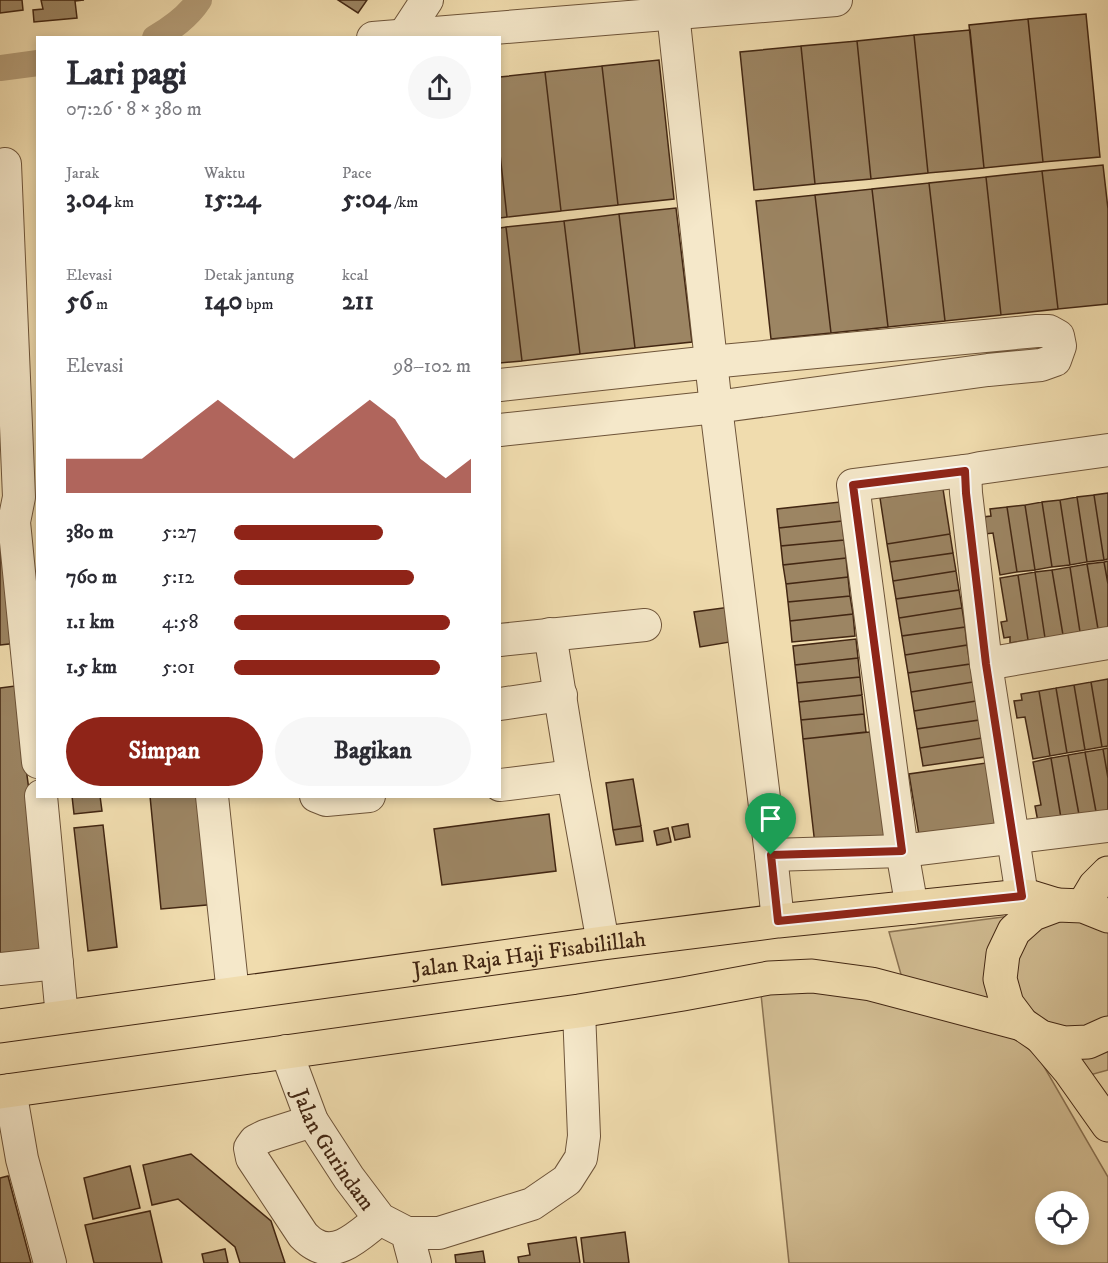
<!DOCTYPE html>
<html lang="id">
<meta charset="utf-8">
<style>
body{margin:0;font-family:"IM FELL DW Pica",serif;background:#f7f7f7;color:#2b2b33;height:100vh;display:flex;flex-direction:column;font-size:22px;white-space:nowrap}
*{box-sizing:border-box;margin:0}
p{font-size:20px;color:#7c7c81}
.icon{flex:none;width:33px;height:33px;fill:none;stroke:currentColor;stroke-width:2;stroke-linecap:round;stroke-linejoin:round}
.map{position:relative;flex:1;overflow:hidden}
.drawer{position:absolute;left:36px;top:36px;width:465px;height:762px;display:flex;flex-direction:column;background:#fff;border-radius:0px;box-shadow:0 3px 9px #0003}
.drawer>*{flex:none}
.buttons{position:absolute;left:1035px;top:1191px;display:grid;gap:12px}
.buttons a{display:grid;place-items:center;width:54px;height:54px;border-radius:50%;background:#fff;box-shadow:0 3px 9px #0003;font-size:30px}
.pin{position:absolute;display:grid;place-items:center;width:51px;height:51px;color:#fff;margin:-62px -26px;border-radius:50% 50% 50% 0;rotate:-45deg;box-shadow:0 0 6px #0007}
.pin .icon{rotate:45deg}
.round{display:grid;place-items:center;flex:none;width:63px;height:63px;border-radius:32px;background:#f7f7f7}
.summary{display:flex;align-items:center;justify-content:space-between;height:102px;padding:0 30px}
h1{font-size:33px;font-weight:800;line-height:45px}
.metrics{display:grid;grid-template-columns:repeat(3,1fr);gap:9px;height:102px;padding:6px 30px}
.metrics div{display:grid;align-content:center}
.metrics b{font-size:26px;font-weight:800}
.metrics small{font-size:16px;font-weight:400}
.metrics p{font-size:16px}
.chart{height:168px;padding:12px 30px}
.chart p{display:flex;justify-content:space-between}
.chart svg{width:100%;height:108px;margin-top:6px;fill:#8f2418;opacity:.7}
.button{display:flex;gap:12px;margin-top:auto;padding:12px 30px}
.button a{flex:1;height:69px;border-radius:36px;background:#8f2418;color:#fff;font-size:24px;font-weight:800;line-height:69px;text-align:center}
.button a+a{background:#f7f7f7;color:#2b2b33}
ul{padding:0 30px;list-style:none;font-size:20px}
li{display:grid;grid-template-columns:96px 72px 1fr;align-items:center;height:45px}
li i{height:15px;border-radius:8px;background:#8f2418}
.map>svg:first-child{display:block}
.green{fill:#d2bd93;stroke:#8a7252;stroke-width:1.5;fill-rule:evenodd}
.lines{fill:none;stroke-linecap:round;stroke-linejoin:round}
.canal{stroke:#b59e79;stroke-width:26}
.building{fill:#9c8563;stroke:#422612;stroke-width:1.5}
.minor-casing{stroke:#6e5439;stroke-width:34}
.major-casing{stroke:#422612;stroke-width:35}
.minor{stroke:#f5e8ca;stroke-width:32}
.major{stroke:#f0dcae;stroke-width:33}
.route-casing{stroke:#fff;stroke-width:12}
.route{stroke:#8f2418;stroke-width:8}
.labels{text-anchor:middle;stroke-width:6;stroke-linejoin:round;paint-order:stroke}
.street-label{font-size:22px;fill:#422612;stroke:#f5e8ca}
</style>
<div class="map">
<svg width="1108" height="1263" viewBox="0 0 1108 1263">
<rect width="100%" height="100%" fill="#f0dcae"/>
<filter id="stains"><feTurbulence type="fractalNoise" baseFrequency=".00333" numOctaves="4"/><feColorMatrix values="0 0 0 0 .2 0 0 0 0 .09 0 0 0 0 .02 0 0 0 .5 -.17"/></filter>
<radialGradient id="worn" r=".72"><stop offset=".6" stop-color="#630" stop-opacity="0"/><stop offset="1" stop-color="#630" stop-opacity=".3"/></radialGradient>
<path class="green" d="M1108,903V1070L1090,1075L902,978L889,932Z
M759,975L1001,1027L1035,1051L1108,1177V1263H789ZM1046,1202H1078V1234H1046Z"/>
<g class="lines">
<path class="canal" d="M155,38C172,28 188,17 199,0
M0,68L38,63"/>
</g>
<path class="building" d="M0,0H22L23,10L0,13Z
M41,0H84L75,1L77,18L34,22L33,10L43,9Z
M338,0H367L358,13Z
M1086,14L1100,157L1043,162L1028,19Z
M1028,19L1043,162L984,168L969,25Z
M970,30L984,168L928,173L914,35Z
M914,35L928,173L871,179L857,41Z
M857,41L871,179L815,184L801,46Z
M801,46L815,184L754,190L740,52Z
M659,60L674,199L618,205L602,66Z
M602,66L618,205L561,211L545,72Z
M545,72L561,211L507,217L500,154V77Z
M500,154L507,217L500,218Z
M1103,165L1108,209V304L1058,309L1042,171Z
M1042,171L1058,309L1001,315L986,177Z
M986,177L1001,315L945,321L929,183Z
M929,183L945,321L888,327L872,189Z
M872,189L888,327L831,333L815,195Z
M815,195L831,333L771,339L756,201Z
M676,208L692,342L635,348L619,214Z
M619,214L635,348L580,354L564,221Z
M564,221L580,354L522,361L506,227Z
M506,227L522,361L500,363V228Z
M943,489L950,534L887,544L880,498Z
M1108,493V559L1104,560L1094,495Z
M1094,495L1104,560L1087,562L1077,497Z
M1077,497L1087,562L1070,565L1060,500Z
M1060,500L1070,565L1052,567L1042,502Z
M840,502L842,521L779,528L777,509Z
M1042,502L1052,567L1035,570L1025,505Z
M1025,505L1035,570L1017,572L1007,507Z
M1007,507L1017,572L1000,575L993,533L985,534L983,517L991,516L990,509Z
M842,521L844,540L781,546L779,528Z
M0,532L18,643L0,645Z
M950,534L953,553L890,562L887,544Z
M844,540L846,558L783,565L781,546Z
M953,553L956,571L893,581L890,562Z
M846,558L848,577L786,584L783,565Z
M1108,561V584L1104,562Z
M1104,562L1108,584V628L1098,629L1087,564Z
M1087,564L1098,629L1080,632L1070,567Z
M1070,567L1080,632L1063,635L1052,570Z
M1052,570L1063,635L1045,638L1035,572Z
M956,571L959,590L896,599L893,581Z
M1035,572L1045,638L1028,640L1018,575Z
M1018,575L1028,640L1010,643V637L1004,638L1001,622L1007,621L1000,578Z
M848,577L850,596L788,602L786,584Z
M959,590L962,608L899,618L896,599Z
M850,596L853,614L790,621L788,602Z
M730,607L736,641L700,647L694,612Z
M962,608L965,627L902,636L899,618Z
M853,614L855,636L792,642L790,621Z
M965,627L967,645L905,655L902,636Z
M856,639L858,658L795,665L793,646Z
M967,645L970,664L908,673L905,655Z
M858,658L860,677L797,683L795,665Z
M970,664L973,682L911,692L908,673Z
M860,677L862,695L799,702L797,683Z
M1108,679V746L1102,747L1091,682Z
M973,682L976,701L914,711L911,692Z
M1091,682L1102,747L1085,750L1074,685Z
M1074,685L1085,750L1067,753L1056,688Z
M15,686L51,954L0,960V688Z
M1056,688L1067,753L1050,756L1039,691Z
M1039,691L1050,756L1033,759L1025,717L1017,718L1014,701L1022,700L1021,694Z
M862,695L864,714L801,720L799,702Z
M976,701L979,720L917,729L914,711Z
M864,714L866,732L803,739L801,720Z
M979,720L982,738L920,748L917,729Z
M879,731L891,836L815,845L803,739Z
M982,738L985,757L923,766L920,748Z
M1108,748V778L1103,749Z
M1103,749L1108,778V816L1097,817L1085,752Z
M1085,752L1097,817L1080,820L1068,755Z
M1068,755L1080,820L1062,824L1051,758Z
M1051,758L1062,824L1038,822L1035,806L1041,805L1033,762Z
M986,763L996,824L919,835L909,774Z
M633,779L641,826L613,830L606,783Z
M72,796H100L102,811L74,814Z
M150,796H207L218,904L161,909Z
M549,814L556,871L442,885L434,829Z
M688,824L690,837L675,840L672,827Z
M103,825L117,947L88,951L74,828Z
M641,826L643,841L616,845L613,830Z
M668,828L671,842L657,845L654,831Z
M191,1154L271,1221L285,1263H240L235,1247L178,1199L152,1205L143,1165Z
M130,1166L140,1208L93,1219L84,1178Z
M8,1176L31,1263H0V1178Z
M150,1211L162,1263H94L85,1225Z
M625,1232L629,1263H584L581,1238Z
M576,1237L580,1263H519L518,1257L530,1255L528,1244Z
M225,1249L228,1263H204L202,1254Z
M483,1251L485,1263H456L455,1255Z"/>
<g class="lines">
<defs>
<g id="minor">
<path d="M673,13L716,407L771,855L778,921"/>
<path d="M404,35L427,0"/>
<path d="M373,38L836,0"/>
<path d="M5,164L19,497L14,522L38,762"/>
<path d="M500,385L711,362L1037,331H1049L1058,336L1060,346L1055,360L1041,365L988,370L716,407L500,430"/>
<path d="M965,471L966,493L986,664L1022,896"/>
<path d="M550,634L573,776L603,943"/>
<path d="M500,640L645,625"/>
<path d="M986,664L1108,643"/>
<path d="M500,704L561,695"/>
<path d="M500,785L573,776"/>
<path d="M41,796L62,1017"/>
<path d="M212,796L233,994"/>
<path d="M316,796L326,800L369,796"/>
<path d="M771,855L902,851L1108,826"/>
<path d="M912,908L902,851L853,485L971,470L980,468L1108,450"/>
<path d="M0,969L57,963"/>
<path id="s1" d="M286,1051L312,1121L349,1178L380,1219L407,1233L415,1263"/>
<path d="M10,1090L22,1159L50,1263"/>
<path d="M312,1121L265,1136L255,1141L250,1148L252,1158L303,1235C306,1238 310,1242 314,1244C338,1259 362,1232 380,1219"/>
<path d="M407,1233H439L532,1204L567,1180L581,1158L584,1136L579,1011"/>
</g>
<g id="major">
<path d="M1083,906L1095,886L1108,873"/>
<path d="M1108,916L1083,906L1057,905L1033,914L1014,931L1003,954L1000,979L1007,1004L1022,1024L1041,1037L1064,1043L1088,1042L1108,1033"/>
<path id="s2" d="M0,1026L603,943L778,921L1022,896L1031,897L1057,905"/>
<path d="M1041,1037L1069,1070L1108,1125"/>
<path d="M0,1092L579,1011L683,994L769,978L812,976L871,984L1022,1024"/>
</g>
</defs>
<use href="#minor" class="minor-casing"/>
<use href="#major" class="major-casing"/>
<use href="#minor" class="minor"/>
<use href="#major" class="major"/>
</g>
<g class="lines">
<defs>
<path id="route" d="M965,471L966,493L986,664L1022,896L778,921L771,855L902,851L853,485Z"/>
</defs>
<use href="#route" class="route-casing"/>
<use href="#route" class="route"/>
</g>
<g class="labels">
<g class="street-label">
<text dy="8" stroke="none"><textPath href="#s2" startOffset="534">Jalan Raja Haji Fisabilillah</textPath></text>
<text dy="8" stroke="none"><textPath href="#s1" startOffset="110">Jalan Gurindam</textPath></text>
</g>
</g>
<rect width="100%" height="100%" filter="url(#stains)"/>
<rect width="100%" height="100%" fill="url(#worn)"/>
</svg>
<div class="buttons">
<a><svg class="icon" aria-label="locate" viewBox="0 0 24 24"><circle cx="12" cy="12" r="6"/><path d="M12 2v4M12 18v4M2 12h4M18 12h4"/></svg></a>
</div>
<div class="pin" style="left:771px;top:855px;background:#1e9e55"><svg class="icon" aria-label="arrive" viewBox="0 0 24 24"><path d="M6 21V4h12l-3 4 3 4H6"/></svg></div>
<section class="drawer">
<div class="summary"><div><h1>Lari pagi</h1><p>07:26 · 8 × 380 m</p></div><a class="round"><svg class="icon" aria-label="share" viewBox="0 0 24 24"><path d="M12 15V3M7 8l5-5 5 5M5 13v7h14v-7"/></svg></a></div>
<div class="metrics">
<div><p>Jarak</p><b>3.04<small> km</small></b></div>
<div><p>Waktu</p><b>15:24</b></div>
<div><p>Pace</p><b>5:04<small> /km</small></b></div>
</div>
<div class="metrics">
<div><p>Elevasi</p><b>56<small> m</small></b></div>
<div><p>Detak jantung</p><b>140<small> bpm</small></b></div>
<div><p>kcal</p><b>211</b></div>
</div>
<div class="chart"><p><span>Elevasi</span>98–102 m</p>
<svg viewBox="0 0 160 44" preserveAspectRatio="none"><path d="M0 44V30L10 30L20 30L30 30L40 22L50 14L60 6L70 14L80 22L90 30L100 22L110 14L120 6L130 14L140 30L150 38L160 30V44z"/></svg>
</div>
<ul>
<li><b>380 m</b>5:27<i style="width:63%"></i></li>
<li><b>760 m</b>5:12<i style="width:76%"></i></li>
<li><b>1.1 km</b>4:58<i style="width:91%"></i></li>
<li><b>1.5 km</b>5:01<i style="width:87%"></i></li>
</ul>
<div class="button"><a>Simpan</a><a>Bagikan</a></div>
</section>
</div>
